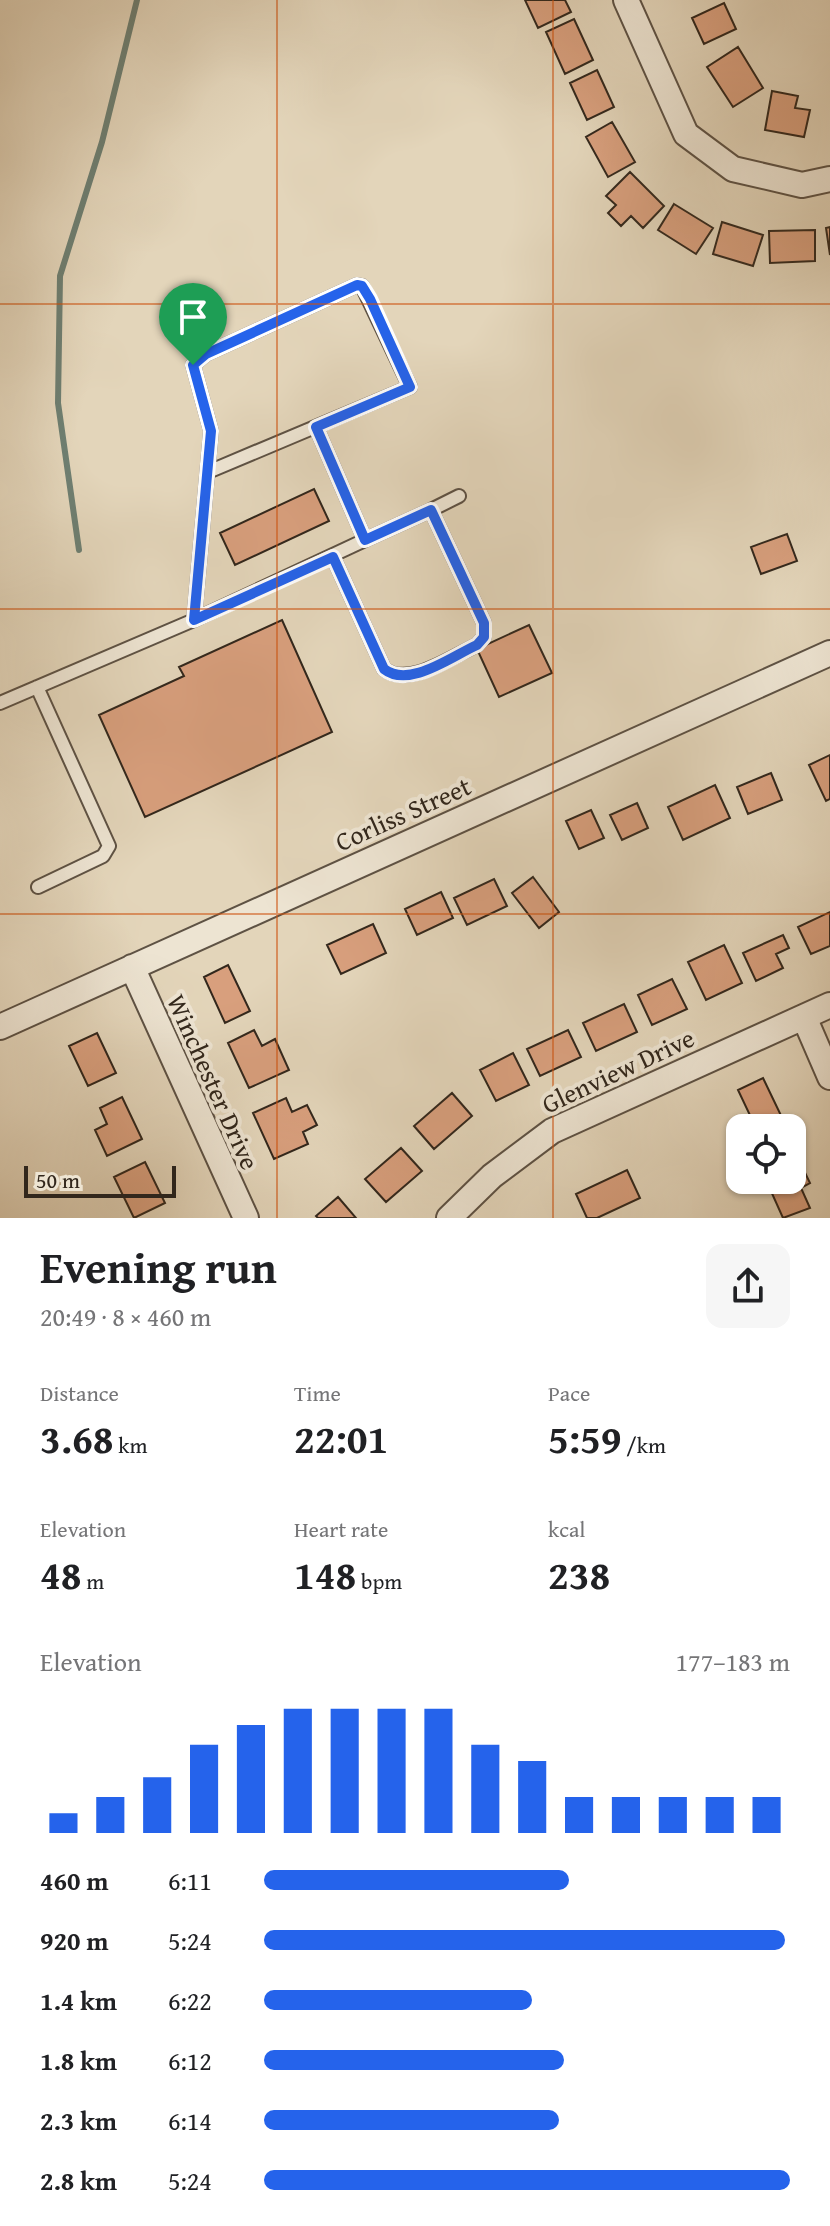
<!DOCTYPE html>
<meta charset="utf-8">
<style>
body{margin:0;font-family:"Gentium Book Plus",serif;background:#f6f6f6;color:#202124;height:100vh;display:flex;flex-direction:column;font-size:30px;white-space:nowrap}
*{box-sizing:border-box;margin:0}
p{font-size:26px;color:#757577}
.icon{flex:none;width:44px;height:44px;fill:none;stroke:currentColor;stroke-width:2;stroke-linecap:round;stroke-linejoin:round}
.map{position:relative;height:1218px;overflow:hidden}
.sheet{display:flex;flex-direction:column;background:#fff;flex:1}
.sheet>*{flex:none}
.tools{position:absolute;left:726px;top:1114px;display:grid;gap:16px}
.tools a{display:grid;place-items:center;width:80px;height:80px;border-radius:16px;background:#fff;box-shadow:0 2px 6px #0004;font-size:40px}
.scale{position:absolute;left:24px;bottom:20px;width:152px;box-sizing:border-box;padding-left:8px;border:4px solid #32271c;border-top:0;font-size:22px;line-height:28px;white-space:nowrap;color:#32271c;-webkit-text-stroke:6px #ede4d2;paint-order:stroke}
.pin{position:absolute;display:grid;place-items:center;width:68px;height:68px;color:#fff;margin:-82px -34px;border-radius:50% 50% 50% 0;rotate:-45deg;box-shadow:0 0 8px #0007}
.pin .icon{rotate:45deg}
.round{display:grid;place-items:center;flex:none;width:84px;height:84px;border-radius:16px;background:#f6f6f6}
.headline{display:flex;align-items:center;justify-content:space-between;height:136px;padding:0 40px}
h1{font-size:44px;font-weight:700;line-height:60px}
.stats{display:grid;grid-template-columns:repeat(3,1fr);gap:12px;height:136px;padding:8px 40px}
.stats div{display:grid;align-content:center}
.stats b{font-size:40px;font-weight:700}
.stats small{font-size:22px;font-weight:400}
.stats p{font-size:22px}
.chart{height:224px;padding:16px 40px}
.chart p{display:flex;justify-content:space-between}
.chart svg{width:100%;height:144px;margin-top:8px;stroke:#2563eb;stroke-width:6}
ul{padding:0 40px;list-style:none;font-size:26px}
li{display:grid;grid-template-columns:128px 96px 1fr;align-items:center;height:60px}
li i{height:20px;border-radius:10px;background:#2563eb}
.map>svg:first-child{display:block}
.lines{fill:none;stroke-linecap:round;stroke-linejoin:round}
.stream{stroke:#6e7f72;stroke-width:6}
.building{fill:#d89f7d;stroke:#32271c;stroke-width:2}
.service-casing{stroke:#5e5244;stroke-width:16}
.minor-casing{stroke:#5e5244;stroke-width:28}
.service{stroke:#ede4d2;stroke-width:12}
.minor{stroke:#ede4d2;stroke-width:24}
.route-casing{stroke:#fff;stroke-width:16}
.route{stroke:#2563eb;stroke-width:10}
.grid{fill:none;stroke:#cd520e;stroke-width:2;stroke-opacity:0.55}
.labels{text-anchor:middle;stroke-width:8;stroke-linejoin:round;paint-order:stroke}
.street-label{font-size:26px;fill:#32271c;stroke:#ede4d2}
</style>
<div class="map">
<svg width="830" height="1218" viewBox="0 0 830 1218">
<rect width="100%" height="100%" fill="#e3d5ba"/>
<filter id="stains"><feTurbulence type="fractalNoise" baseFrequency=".0025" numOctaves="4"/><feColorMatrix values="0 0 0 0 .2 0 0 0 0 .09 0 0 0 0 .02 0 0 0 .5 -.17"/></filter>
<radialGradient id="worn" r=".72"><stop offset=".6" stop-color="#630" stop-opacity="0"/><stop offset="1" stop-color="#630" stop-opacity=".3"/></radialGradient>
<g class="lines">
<path class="stream" d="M79,550L58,403L60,276L102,142L137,0"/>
</g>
<path class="building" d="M525,0H565L571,12L538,28Z
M724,3L736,29L704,44L692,18Z
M574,19L593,60L565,74L546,32Z
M738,47L763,88L733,107L707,67Z
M597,70L614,107L587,120L570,83Z
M772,91L798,96L795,108L810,110L804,137L765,130Z
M612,122L635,162L608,177L586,137Z
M630,172L664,206L643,228L631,216L621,226L608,213L616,205L606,196Z
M674,204L713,228L696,254L658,230Z
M722,222L763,235L753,266L713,254Z
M830,227V255L826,228Z
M815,230V261L770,263L769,231Z
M314,489L329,521L235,565L220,533Z
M787,534L797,561L761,574L751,547Z
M282,620L332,732L145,817L99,715L184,676L179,667Z
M529,625L552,673L499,697L477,649Z
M830,755V799L826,801L809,765Z
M771,773L782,800L748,814L737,787Z
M715,785L730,818L683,840L668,807Z
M637,803L648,828L622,840L610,815Z
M591,810L604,838L579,849L566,821Z
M533,877L559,912L539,928L512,893Z
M494,879L507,906L467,925L454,898Z
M441,892L453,918L417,935L405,909Z
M830,912V946L811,954L798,927Z
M373,924L386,953L341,974L327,945Z
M783,935L789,948L776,954L783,968L756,981L743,953Z
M724,945L742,983L706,1000L688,962Z
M228,965L250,1011L225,1023L204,977Z
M672,979L687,1009L652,1025L638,995Z
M624,1004L637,1032L596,1051L583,1023Z
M254,1030L262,1046L275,1039L289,1070L249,1088L228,1043Z
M568,1030L581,1057L540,1076L527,1049Z
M97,1033L116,1073L88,1086L69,1046Z
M513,1053L529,1085L496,1101L480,1070Z
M763,1078L787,1128H756L738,1090Z
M452,1093L472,1116L434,1149L414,1126Z
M122,1097L142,1139L107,1156L95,1130L107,1124L100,1108Z
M286,1098L292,1112L307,1105L317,1125L303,1132L308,1144L274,1159L253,1113Z
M401,1148L422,1171L386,1202L365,1179Z
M796,1154L810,1183L801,1188L810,1208L783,1218L766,1180H792V1156Z
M145,1162L165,1203L134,1218L114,1177Z
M627,1170L640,1198L597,1218H587L576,1194Z
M338,1197L356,1218H318L316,1216Z"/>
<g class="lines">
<defs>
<path id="service" d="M431,510L459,496
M333,557L384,669C409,688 452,656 477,645L484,637V623L431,510L365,540
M194,620L365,540L316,427
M37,687L109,846L103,856L38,887
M0,703L194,620L211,431L193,365L206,354L357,285L362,286L410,387L208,472"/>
<path id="minor" d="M626,0L686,134L733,169L802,185L830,179
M132,967L246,1218
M804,1017L830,1077
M0,1027L830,653
M449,1218L492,1176L552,1131L830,1005"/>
</defs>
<use href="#service" class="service-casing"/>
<use href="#minor" class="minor-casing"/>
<use href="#service" class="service"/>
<use href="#minor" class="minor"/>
</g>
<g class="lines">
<defs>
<path id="route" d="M357,285L362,286L370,299L410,387L316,427L365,540L431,510L484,623V637L477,645C452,656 409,689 384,669L333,557L194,620L211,431L193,365L206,354Z"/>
</defs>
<use href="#route" class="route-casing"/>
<use href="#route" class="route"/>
</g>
<path class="grid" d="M277,0V1218M553,0V1218M0,304H830M0,609H830M0,914H830"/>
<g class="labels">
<g class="street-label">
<text transform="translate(403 814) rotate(-24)" y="9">Corliss Street</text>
<text transform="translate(618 1071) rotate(-25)" y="9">Glenview Drive</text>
<text transform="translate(213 1082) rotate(66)" y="9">Winchester Drive</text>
</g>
</g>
<rect width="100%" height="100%" filter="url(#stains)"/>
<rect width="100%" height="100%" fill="url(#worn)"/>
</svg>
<div class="tools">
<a><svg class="icon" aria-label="locate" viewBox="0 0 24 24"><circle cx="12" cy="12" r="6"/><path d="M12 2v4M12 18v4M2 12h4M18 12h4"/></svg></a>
</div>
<div class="scale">50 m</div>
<div class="pin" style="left:193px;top:365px;background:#1e9e55"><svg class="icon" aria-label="arrive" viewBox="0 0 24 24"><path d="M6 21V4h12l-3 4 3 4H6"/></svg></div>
</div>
<section class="sheet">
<div class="headline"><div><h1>Evening run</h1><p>20:49 · 8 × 460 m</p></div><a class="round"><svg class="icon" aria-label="share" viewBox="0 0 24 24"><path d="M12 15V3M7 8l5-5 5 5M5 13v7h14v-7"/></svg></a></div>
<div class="stats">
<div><p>Distance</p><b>3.68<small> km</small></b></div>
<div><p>Time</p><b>22:01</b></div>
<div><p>Pace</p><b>5:59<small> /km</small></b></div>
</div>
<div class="stats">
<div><p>Elevation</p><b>48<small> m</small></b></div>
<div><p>Heart rate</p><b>148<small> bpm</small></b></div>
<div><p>kcal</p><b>238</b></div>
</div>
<div class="chart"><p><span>Elevation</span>177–183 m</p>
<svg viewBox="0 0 160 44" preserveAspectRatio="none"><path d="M5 44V38M15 44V33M25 44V27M35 44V17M45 44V11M55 44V6M65 44V6M75 44V6M85 44V6M95 44V17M105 44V22M115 44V33M125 44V33M135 44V33M145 44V33M155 44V33"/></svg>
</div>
<ul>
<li><b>460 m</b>6:11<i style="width:58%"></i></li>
<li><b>920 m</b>5:24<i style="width:99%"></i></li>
<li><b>1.4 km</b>6:22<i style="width:51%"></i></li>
<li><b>1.8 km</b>6:12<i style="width:57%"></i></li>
<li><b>2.3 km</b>6:14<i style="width:56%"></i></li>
<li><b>2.8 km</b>5:24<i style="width:100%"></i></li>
</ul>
</section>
